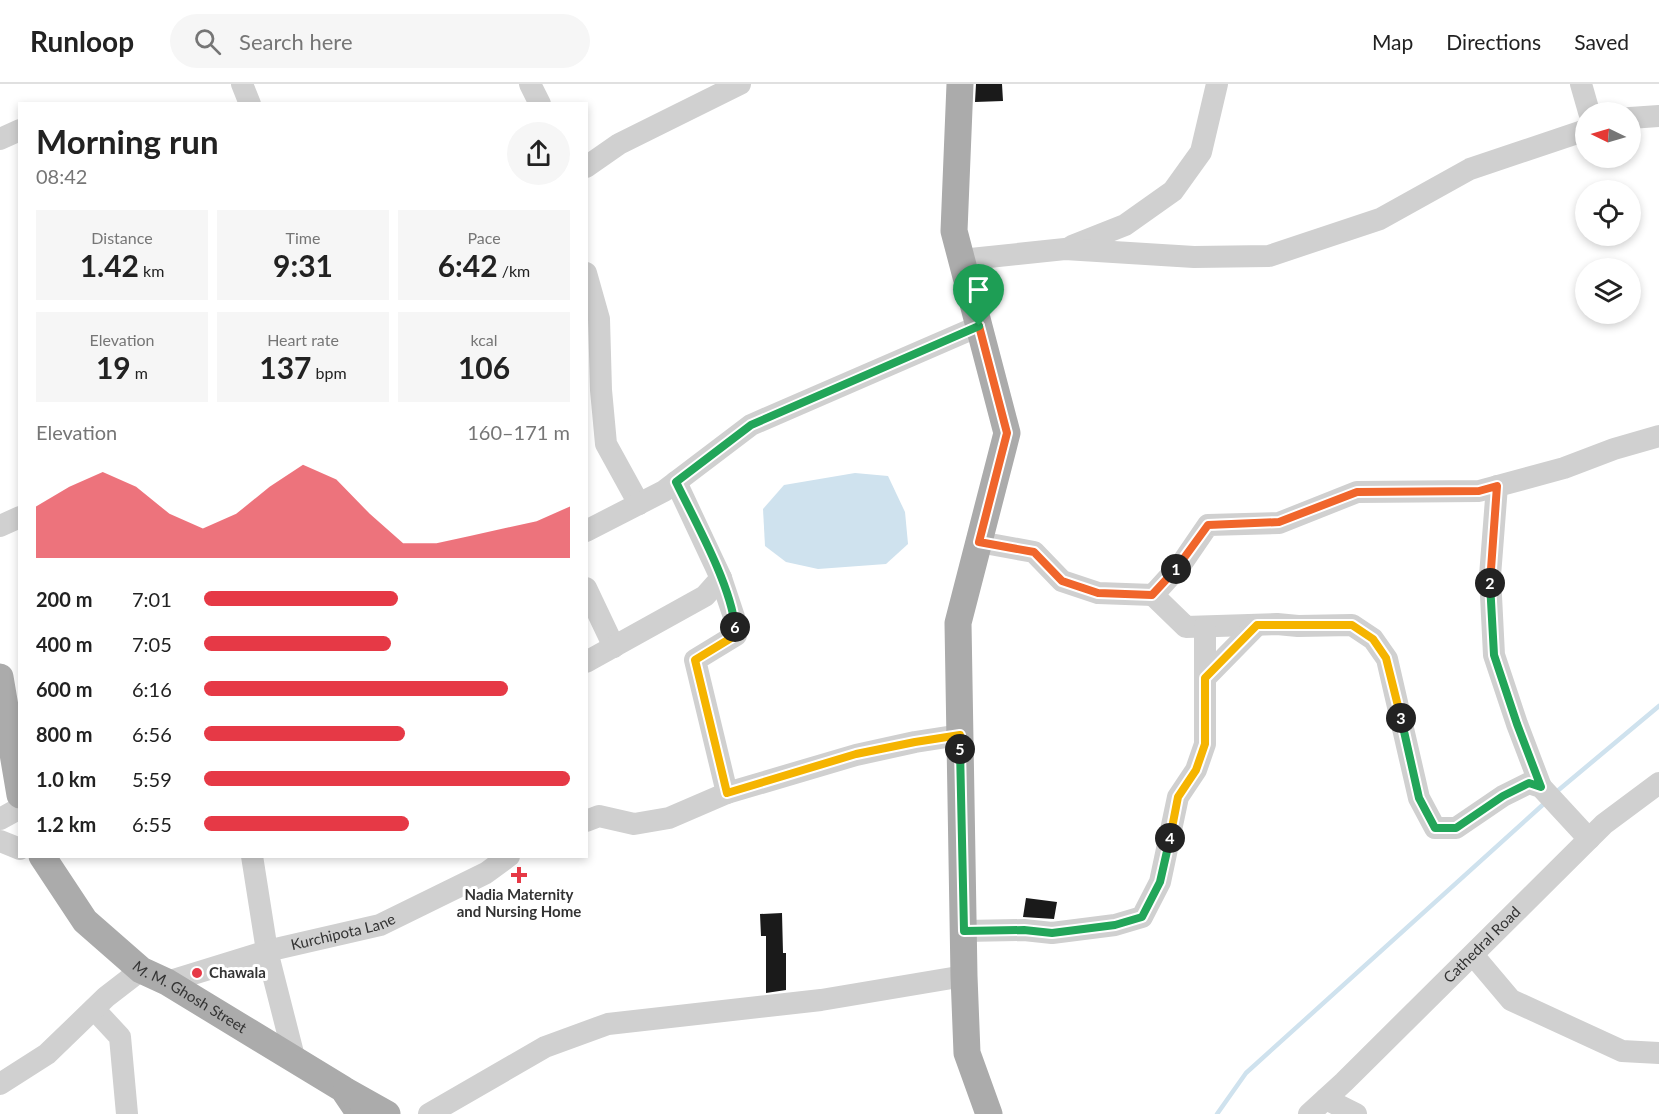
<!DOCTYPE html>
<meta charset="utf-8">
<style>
body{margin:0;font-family:Lato,sans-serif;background:#f6f6f6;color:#222;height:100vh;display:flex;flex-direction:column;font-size:22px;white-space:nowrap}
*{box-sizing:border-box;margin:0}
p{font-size:20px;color:#767676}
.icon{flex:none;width:33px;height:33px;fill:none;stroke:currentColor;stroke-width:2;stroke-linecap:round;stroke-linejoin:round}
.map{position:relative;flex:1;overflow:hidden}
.panel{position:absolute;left:18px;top:18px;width:570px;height:756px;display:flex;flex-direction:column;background:#fff;border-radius:0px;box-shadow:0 3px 9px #0003}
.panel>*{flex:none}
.needle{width:39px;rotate:275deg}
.buttons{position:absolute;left:1575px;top:18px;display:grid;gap:12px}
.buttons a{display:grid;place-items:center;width:66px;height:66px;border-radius:50%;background:#fff;box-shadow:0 3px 9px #0003;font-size:30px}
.pin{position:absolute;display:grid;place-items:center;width:51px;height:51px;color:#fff;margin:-62px -26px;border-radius:50% 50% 50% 0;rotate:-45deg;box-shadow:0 0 6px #0007}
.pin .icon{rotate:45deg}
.km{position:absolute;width:30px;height:30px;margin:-15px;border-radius:50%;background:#222;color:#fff;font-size:16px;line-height:30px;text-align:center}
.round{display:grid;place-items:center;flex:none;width:63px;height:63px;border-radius:32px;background:#f6f6f6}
.head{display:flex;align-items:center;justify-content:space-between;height:102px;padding:0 18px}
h1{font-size:33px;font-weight:700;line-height:45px}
.figures{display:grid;grid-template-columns:repeat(3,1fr);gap:9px;height:102px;padding:6px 18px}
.figures div{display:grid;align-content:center;border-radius:0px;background:#f6f6f6;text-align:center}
.figures b{font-size:30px;font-weight:700}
.figures small{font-size:16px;font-weight:400}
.figures p{font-size:16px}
.chart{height:168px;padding:12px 18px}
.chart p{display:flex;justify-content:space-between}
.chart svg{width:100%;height:108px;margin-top:6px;fill:#e63946;opacity:.7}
ul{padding:0 18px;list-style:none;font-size:20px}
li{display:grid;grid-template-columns:96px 72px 1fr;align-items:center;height:45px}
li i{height:15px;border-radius:8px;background:#e63946}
header{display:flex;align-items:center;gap:36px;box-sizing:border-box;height:84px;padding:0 30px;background:#fff;border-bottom:2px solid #e0e0e0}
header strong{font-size:28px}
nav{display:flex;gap:33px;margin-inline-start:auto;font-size:21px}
.search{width:420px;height:54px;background:#f6f6f6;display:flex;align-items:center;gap:15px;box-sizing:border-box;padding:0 21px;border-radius:33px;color:#767676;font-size:22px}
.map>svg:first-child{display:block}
.water{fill:#cfe2ee}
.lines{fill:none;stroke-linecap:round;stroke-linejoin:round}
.stream{stroke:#cfe2ee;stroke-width:4.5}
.building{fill:#1a1a1a}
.minor{stroke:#d0d0d0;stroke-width:22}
.major{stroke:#ababab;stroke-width:27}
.split-1-casing{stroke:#fff;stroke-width:12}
.split-2-casing{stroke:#fff;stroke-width:12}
.split-3-casing{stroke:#fff;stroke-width:12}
.split-4-casing{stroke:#fff;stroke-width:12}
.split-5-casing{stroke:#fff;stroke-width:12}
.split-6-casing{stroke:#fff;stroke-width:12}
.split-7-casing{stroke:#fff;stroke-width:12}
.split-1{stroke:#f0652b;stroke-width:8}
.split-2{stroke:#f0652b;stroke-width:8}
.split-3{stroke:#22a559;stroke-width:8}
.split-4{stroke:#f5b400;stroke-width:8}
.split-5{stroke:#22a559;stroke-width:8}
.split-6{stroke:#f5b400;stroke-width:8}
.split-7{stroke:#22a559;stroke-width:8}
.poi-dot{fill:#e63946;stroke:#fff;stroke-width:2}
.labels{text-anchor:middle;stroke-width:6;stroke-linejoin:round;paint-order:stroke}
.poi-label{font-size:15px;font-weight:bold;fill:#333;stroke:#fff}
.street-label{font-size:15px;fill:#333;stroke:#fff}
</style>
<header>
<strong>Runloop</strong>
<div class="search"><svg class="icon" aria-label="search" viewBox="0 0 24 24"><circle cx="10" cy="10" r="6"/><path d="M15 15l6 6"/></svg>Search here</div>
<nav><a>Map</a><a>Directions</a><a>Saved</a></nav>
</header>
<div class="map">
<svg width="1659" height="1030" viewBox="0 0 1659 1030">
<rect width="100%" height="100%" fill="#fff"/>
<path class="water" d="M855,389L888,392L905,428L908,460L886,480L818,485L786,478L765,462L763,425L784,401Z"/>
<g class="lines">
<path class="stream" d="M1555,709L1659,622
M1217,1030L1246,989L1547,717"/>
</g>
<path class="building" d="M976,0H1002L1003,17L975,18Z
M1026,814L1057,818L1054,835L1023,833Z
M782,829L783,869H786V906L766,909V852H761L760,830Z"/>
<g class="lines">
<g class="minor">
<path d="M242,0L250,20"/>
<path d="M530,0L540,20"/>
<path d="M1581,0L1589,28"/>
<path d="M1630,34L1659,32"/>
<path d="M0,55L20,46"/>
<path d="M586,83L619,60L740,0"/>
<path d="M1072,162L1125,141L1173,107L1201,68L1217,0"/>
<path d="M961,176L1065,165L1194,173L1269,172L1380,135L1470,85L1586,46"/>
<path d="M586,189L599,235L601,306L606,360L639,420"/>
<path d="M1497,402L1490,492L1494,571L1517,640L1541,703"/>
<path d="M0,442L20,433"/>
<path d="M586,447L664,407L751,341L979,242"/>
<path d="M979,458L1034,468L1062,497L1098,509L1153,511L1182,479L1208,441L1279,439L1357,408L1479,407L1564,384L1614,365L1659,352"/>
<path d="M721,494L734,533L736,551L695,576L727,709"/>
<path d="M586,504L614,563"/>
<path d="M1153,511L1186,543L1277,540L1298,542L1352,541L1373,555L1387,575L1419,714L1435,744H1456L1503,712L1529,699L1541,703L1589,755"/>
<path d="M586,578L705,512L721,494L676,398"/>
<path d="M1205,594L1257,541"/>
<path d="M0,735L20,724"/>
<path d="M586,737L599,732L634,740L669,734L727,709L856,671L915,658L960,651"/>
<path d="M0,757L20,765"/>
<path d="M252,772L267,867L295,977"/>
<path d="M964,847L1024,846L1052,849L1115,841L1142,833L1160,798L1178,713L1196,686L1205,660V543"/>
<path d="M1473,871L1511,916L1622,967L1659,969"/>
<path id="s1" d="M167,898L267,867L380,841L486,789L509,772"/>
<path d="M94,925L120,953L127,1030"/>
<path d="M0,1000L47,970L106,913L141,886"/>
<path d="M1326,1015L1356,1030"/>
<path d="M429,1030L545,963L608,940L821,916L964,892"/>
<path id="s2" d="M1309,1030L1344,998L1604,740L1659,699"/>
</g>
<g class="major">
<path d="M960,0L954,147L1007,349L958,539L964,892L967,969L989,1030"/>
<path d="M0,593L20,711"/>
<path id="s3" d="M42,772L85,837L141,886L167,898L343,1005L360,1030"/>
<path d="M346,1007L387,1030"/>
</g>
</g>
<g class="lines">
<defs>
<path id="split-1" d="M979,242L1007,349L979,458L1034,468L1062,497L1098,509L1152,511L1176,485"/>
<path id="split-2" d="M1176,485L1208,441L1279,438L1357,408L1479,407L1497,402L1490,499"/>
<path id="split-3" d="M1401,634L1419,714L1435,744H1456L1503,712L1529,699L1541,703L1517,640L1494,571L1490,499"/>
<path id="split-4" d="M1170,754L1178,713L1196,686L1205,660V594L1257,541H1352L1373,555L1386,574L1401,634"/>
<path id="split-5" d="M960,665L964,847L1024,846L1052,849L1115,841L1142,833L1160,798L1170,754"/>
<path id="split-6" d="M735,543L736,551L695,576L727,709L856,670L915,658L960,651V665"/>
<path id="split-7" d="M735,543C731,501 695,437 676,398L751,341L979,242"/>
</defs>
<use href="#split-1" class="split-1-casing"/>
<use href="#split-2" class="split-2-casing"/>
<use href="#split-3" class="split-3-casing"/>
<use href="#split-4" class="split-4-casing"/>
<use href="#split-5" class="split-5-casing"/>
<use href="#split-6" class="split-6-casing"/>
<use href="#split-7" class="split-7-casing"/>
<use href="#split-1" class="split-1"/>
<use href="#split-2" class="split-2"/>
<use href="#split-3" class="split-3"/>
<use href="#split-4" class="split-4"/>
<use href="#split-5" class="split-5"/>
<use href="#split-6" class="split-6"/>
<use href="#split-7" class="split-7"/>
</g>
<g class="poi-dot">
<path d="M516 782h6v6h6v6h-6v6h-6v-6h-6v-6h6z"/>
<circle cx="197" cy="889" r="6"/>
</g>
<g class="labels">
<g class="poi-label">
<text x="519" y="816">Nadia Maternity<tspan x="519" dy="17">and Nursing Home</tspan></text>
<text x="209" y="894" text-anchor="start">Chawala</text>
</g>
<g class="street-label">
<text dy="5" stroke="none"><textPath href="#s1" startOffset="183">Kurchipota Lane</textPath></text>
<text dy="5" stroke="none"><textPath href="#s2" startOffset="242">Cathedral Road</textPath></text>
<text dy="5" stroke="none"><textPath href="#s3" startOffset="208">M. M. Ghosh Street</textPath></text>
</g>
</g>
</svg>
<div class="buttons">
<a><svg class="needle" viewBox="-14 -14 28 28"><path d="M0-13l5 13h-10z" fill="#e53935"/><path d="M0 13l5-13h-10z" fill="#767676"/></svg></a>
<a><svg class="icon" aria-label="locate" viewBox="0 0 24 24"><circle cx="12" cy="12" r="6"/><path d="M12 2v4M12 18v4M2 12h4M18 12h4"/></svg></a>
<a><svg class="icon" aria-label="layers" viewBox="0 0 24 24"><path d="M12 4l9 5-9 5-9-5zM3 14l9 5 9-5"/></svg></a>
</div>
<div class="pin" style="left:979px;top:242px;background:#1e9e55"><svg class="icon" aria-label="arrive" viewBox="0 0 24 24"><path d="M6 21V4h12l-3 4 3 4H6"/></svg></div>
<b class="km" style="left:1176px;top:485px">1</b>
<b class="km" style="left:1490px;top:499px">2</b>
<b class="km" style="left:1401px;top:634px">3</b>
<b class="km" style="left:1170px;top:754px">4</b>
<b class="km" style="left:960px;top:665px">5</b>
<b class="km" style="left:735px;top:543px">6</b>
<section class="panel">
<div class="head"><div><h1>Morning run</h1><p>08:42</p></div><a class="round"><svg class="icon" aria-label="share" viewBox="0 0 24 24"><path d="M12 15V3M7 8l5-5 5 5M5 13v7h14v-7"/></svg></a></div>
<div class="figures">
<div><p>Distance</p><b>1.42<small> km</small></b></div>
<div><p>Time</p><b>9:31</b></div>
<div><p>Pace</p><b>6:42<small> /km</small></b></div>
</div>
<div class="figures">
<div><p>Elevation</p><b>19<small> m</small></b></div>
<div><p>Heart rate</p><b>137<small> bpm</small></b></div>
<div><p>kcal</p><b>106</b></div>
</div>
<div class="chart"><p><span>Elevation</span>160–171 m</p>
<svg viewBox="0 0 160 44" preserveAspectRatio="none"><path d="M0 44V23L10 15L20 9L30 15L40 26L50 32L60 26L70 15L80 6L90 12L100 26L110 38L120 38L130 35L140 32L150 29L160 23V44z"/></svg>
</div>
<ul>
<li><b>200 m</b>7:01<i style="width:53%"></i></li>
<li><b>400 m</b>7:05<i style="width:51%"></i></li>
<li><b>600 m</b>6:16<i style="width:83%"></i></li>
<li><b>800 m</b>6:56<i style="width:55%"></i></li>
<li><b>1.0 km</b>5:59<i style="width:100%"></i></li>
<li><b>1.2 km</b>6:55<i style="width:56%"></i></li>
</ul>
</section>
</div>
